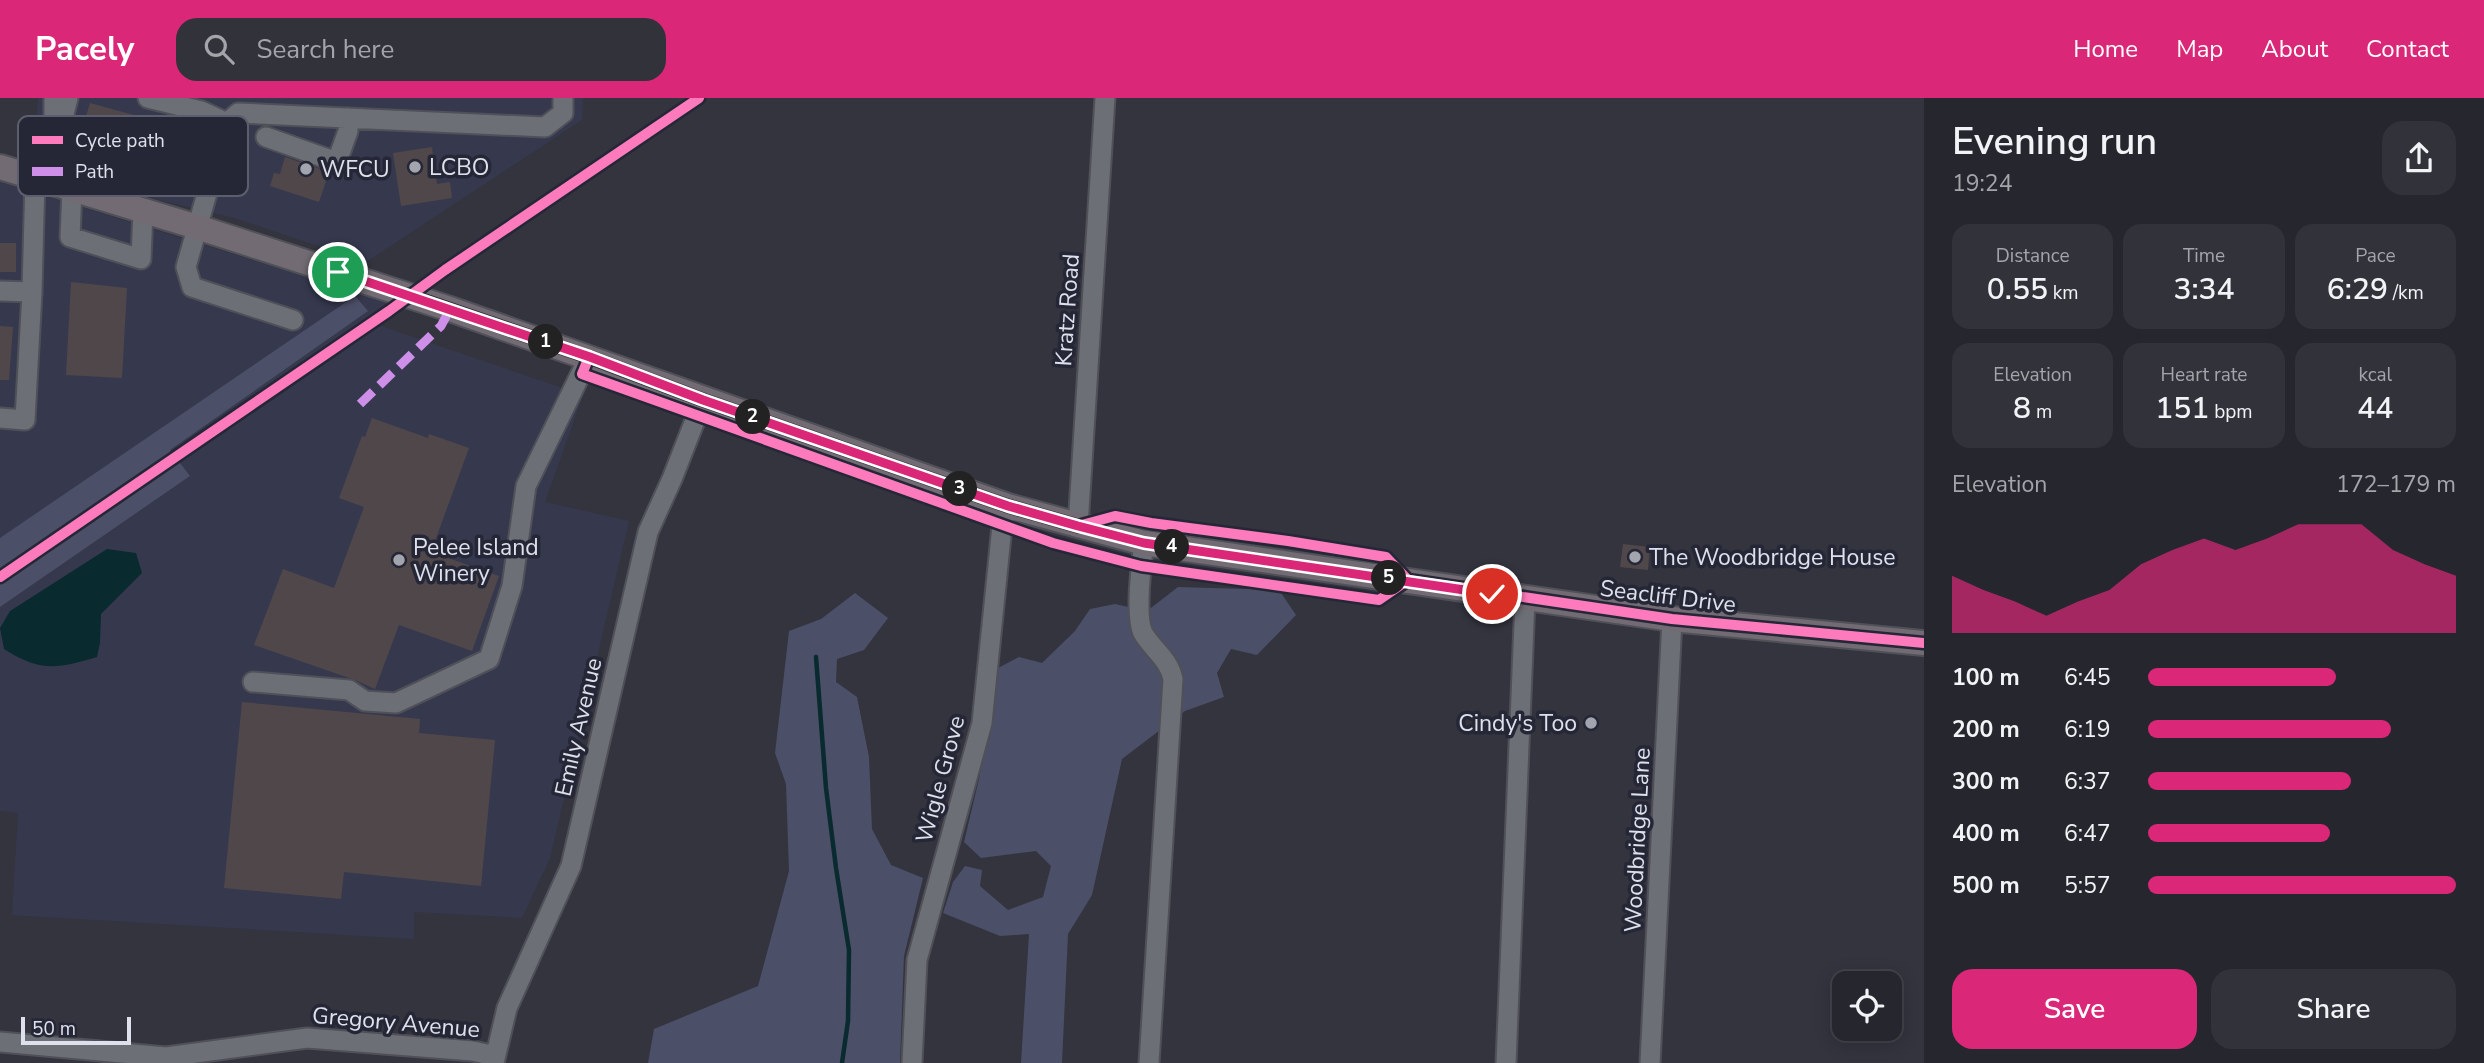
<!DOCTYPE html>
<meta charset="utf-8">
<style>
body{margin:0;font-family:"Nunito Sans",sans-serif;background:#32333a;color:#f1f3f6;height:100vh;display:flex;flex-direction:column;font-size:26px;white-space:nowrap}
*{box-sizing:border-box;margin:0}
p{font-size:23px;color:#a4a5aa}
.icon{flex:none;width:38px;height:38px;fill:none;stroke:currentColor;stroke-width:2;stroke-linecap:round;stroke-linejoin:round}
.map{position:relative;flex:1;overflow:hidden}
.side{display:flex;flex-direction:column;background:#26272e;width:560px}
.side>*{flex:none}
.controls{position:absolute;left:1832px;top:873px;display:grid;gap:14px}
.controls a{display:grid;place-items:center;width:70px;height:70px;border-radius:14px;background:#26272e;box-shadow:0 4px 18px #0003,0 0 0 2px #42444a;font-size:35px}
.scale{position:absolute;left:21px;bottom:18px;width:110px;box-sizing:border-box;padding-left:7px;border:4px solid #dee0eb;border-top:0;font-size:19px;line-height:24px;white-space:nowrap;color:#dee0eb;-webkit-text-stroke:5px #252737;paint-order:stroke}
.pin{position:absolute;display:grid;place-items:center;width:60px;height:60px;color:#fff;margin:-30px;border:4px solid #fff;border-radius:50%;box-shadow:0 2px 7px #0007}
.km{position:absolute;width:35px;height:35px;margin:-18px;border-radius:50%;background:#222;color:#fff;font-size:19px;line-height:35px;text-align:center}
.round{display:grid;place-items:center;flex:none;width:74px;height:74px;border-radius:21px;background:#32333a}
.overview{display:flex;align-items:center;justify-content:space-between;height:119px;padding:0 28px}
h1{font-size:38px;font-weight:600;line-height:52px}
.stats{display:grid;grid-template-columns:repeat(3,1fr);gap:10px;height:119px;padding:7px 28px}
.stats div{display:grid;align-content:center;border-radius:18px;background:#32333a;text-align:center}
.stats b{font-size:30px;font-weight:600}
.stats small{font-size:19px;font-weight:400}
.stats p{font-size:19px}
.chart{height:196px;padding:14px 28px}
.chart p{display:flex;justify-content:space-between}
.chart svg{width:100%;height:126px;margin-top:7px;fill:#db2777;opacity:.7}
.primary-button{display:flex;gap:14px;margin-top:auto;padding:14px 28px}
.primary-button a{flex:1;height:80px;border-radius:21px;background:#db2777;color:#fff;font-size:28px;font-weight:600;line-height:80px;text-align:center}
.primary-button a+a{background:#32333a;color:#f1f3f6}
ul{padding:0 28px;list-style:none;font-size:23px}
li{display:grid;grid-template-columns:112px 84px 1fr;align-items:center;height:52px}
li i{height:18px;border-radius:9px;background:#db2777}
header{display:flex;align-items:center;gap:42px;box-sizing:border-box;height:98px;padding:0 35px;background:#db2777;color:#fff}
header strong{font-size:33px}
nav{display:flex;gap:38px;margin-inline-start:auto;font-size:24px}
.search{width:490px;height:63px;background:#32333a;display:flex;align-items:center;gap:18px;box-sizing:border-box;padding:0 24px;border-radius:21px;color:#a4a5aa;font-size:26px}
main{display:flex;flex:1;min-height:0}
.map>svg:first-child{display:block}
.built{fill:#36394e}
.green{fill:#4c4f68}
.water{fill:#092a2e}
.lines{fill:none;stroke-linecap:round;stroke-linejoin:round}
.stream{stroke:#092a2e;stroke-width:4.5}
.building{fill:#50474b}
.minor-casing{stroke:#4f5058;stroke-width:23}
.major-casing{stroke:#4f5058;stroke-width:28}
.minor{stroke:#6d6f76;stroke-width:19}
.major{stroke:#726b73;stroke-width:24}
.quiet{stroke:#ce8fe9;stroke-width:9;stroke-dasharray:18 9;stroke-linecap:butt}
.cycleway-casing{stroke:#252737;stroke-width:15}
.cycleway{stroke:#fd7abc;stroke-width:10}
.route-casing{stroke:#fff;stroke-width:14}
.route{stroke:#db2777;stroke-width:9}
.poi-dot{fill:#a2a4ae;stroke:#252737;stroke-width:2.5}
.labels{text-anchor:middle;stroke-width:7;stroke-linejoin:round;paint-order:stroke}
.poi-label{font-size:23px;fill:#dee0eb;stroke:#252737;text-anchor:start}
.street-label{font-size:23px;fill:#dee0eb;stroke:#252737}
.key{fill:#252737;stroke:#5c5e6d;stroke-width:2}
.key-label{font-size:19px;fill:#dee0eb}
</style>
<header>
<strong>Pacely</strong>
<div class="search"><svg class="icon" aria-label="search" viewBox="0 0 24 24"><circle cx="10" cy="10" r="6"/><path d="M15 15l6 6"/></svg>Search here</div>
<nav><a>Home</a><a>Map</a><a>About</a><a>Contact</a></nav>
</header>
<main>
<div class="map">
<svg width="1924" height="965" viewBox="0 0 1924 965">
<rect width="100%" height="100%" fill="#33343e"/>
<path class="built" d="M38,0H583L582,22L366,164L235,120L167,104L32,65Z
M0,84L391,205L0,473Z
M378,227L583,297L545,404L629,423L550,760L522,820L414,814V841L12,817L18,715L0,713V509L190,378L179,364Z"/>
<path class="green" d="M355,198L368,213L170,352L190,378L0,509V440Z
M1178,489L1279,492L1296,517L1257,557L1231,551L1217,575L1224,599L1185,613L1122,661L1092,797L1068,836L1062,965H1021L1029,836L1000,838L943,815L953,784L965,768L982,772L980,788L1008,812L1043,799L1051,768L1036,753L981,760L964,744L979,681L998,570L1019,559L1042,565L1075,533L1090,511L1115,506L1147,513Z
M855,495L888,520L864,552L837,561L836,584L857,599L869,659L872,731L891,767L923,780L904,858L900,965H648L654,931L758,888L789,773L786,686L775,655L789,533L821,521Z"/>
<path class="water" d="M107,451L136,455L142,475L101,516L100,545L97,559C57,571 40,574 4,551L0,530L10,513Z"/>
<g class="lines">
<path class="stream" d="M816,559L826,690L836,770L849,852L848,923L842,965"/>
</g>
<path class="building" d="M90,5L152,22L144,50L82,32Z
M432,49L437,86L450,84L452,100L401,108L393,55Z
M285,59L329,74L319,104L270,88L274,75L280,76Z
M0,145H16V174H0Z
M71,184L127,190L122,280L66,277Z
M0,228L13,229L9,282H0Z
M372,320L428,340L429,336L469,350L431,454L499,478L472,553L399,527L375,591L355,582L254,547L283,471L334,490L364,409L339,400L362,338L365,339Z
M1623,446L1650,449L1648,472L1620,469Z
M242,604L420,621L419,635L495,642L481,788L344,774L341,801L224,790Z"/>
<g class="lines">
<defs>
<path id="minor" d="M54,0V25L60,31
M68,0C63,21 57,30 77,44L162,68L176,64L192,11
M148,0L201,13L227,25
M266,39L331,62L339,58L348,33V20
M72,91L70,139L141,161L143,112
M0,193L32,194L35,80
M293,222L192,189L186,169L227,25L238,15L545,29L563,15V0
M0,320L25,322L32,194
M1078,428L1105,0
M1144,445C1141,464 1135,519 1143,535C1153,552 1169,561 1173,581L1149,965
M253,584L349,592L365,603L396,605L489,561L512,488L526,388L589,259
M0,944L166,959L307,940L473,953L495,958
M494,965L507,910L571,768L648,434L672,381L703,302
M912,965L917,862L982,625L1002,428L1008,408
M1506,965L1525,501
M1650,965L1672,521"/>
<path id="major" d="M0,69L197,129L450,211L1008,408L1144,445L1672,521L1924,545"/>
</defs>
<use href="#minor" class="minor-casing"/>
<use href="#major" class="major-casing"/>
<use href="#minor" class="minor"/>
<use href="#major" class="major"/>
<path class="quiet" d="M360,306L441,228L450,211"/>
<defs>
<path id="cycleway" d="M408,197L589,259L703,302L1008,408L1078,428L1115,418L1151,425L1288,443L1386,459L1408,482
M589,259L582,276L1053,445L1141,468L1379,502L1408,482
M0,479L389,213L445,172L699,0
M1408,482L1672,521L1924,545"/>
</defs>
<use href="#cycleway" class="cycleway-casing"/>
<use href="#cycleway" class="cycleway"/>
</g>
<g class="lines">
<defs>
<path id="route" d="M338,174L590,259L703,302L1008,408L1078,428L1144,445L1492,496"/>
</defs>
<use href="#route" class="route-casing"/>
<use href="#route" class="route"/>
</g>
<g class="poi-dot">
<circle cx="415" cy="69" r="7"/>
<circle cx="306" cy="71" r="7"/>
<circle cx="1635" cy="459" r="7"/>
<circle cx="399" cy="462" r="7"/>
<circle cx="1591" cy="625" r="7"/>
</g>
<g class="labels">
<g class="poi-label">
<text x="429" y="77">LCBO</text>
<text x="320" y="79">WFCU</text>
<text x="413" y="457">Pelee Island<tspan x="413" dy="26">Winery</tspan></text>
<text x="1649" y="467">The Woodbridge House</text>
<text x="1577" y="633" text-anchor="end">Cindy's Too</text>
</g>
<g class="street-label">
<text transform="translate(1067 212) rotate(-86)" y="8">Kratz Road</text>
<text transform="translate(1668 498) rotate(7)" y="8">Seacliff Drive</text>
<text transform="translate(578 629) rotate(-77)" y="8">Emily Avenue</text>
<text transform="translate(940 681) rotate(-75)" y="8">Wigle Grove</text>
<text transform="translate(1637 742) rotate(-87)" y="8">Woodbridge Lane</text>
<text transform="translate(396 924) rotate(5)" y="8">Gregory Avenue</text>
</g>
</g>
<rect x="18" y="18" width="230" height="80" rx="10" class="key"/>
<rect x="32" y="38" width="31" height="8" fill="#fd7abc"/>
<rect x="32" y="69" width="31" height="9" fill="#ce8fe9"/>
<g class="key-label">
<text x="75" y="49">Cycle path</text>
<text x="75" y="80">Path</text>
</g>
</svg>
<div class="controls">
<a><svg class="icon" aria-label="locate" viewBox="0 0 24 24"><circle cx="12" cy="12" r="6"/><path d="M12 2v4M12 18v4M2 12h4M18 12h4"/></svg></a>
</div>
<div class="scale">50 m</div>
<div class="pin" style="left:338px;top:174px;background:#1e9e55"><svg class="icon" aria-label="arrive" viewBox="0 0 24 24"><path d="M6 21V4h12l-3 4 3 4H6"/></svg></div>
<div class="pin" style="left:1492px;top:496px;background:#d93025"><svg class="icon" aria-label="check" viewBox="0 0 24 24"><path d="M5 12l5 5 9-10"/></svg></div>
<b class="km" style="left:546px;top:244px">1</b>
<b class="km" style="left:753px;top:319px">2</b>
<b class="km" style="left:960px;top:391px">3</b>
<b class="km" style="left:1172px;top:449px">4</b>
<b class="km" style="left:1389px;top:480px">5</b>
</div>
<section class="side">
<div class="overview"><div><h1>Evening run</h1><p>19:24</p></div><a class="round"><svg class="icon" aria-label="share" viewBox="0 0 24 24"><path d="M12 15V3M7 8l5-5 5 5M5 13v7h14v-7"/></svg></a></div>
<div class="stats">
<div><p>Distance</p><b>0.55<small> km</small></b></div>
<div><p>Time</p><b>3:34</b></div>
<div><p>Pace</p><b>6:29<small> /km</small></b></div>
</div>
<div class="stats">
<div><p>Elevation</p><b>8<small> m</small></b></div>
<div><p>Heart rate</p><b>151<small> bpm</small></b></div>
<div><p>kcal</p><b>44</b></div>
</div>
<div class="chart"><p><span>Elevation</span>172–179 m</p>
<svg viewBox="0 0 160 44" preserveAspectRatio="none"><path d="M0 44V24L10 29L20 33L30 38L40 33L50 29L60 20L70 15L80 11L90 15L100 11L110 6L120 6L130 6L140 15L150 20L160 24V44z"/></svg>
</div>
<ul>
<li><b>100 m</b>6:45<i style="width:61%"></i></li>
<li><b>200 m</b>6:19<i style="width:79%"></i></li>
<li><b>300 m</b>6:37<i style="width:66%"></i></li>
<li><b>400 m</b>6:47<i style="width:59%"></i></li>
<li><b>500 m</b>5:57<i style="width:100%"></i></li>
</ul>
<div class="primary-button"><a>Save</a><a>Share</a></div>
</section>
</main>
